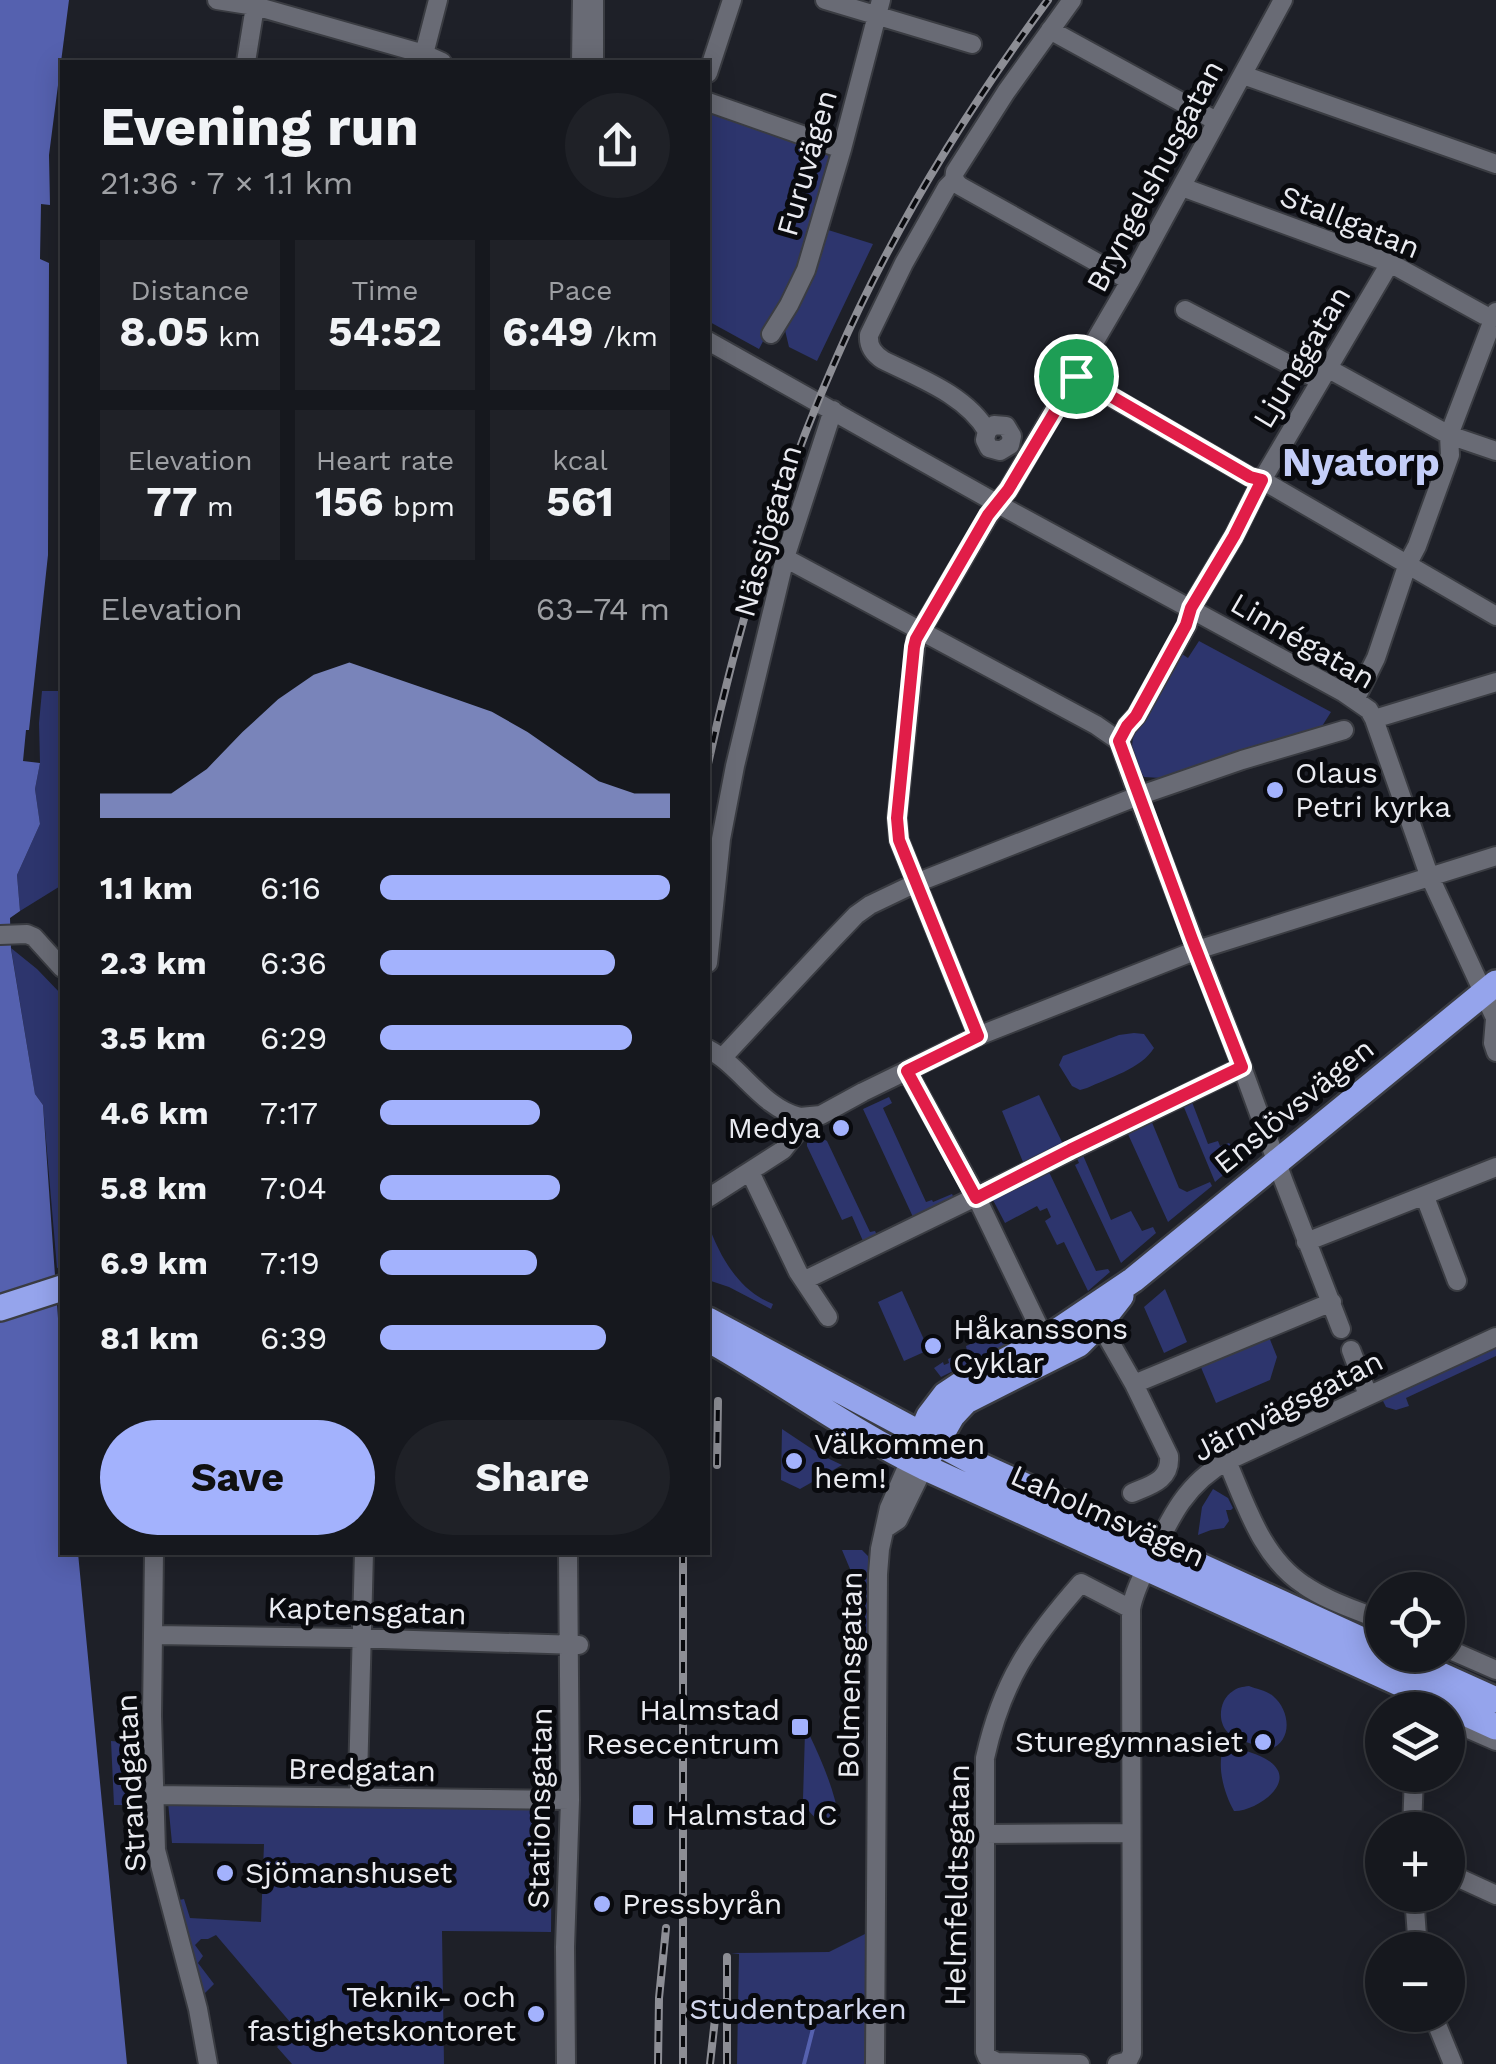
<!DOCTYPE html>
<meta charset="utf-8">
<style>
body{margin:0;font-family:"Work Sans",sans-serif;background:#1f2127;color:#f1f3f6;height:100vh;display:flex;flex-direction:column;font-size:38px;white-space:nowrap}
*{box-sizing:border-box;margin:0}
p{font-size:32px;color:#9ea0a4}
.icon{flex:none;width:55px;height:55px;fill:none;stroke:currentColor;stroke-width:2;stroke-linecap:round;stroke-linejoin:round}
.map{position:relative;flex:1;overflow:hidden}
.details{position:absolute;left:60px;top:60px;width:650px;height:1495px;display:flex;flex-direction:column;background:#16181e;border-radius:0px;box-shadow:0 5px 25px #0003,0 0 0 2px #35373c}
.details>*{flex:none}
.controls{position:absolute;left:1365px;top:1572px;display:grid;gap:20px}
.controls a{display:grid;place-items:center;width:100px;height:100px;border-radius:50%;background:#16181e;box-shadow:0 5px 25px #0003,0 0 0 2px #35373c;font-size:50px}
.pin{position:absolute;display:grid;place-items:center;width:85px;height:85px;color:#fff;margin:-42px;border:5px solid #fff;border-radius:50%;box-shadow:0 2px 10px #0007}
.round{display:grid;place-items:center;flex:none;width:105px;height:105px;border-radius:52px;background:#1f2127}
.headline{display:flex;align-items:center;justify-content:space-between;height:170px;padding:0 40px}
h1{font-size:55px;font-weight:700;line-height:75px}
.metrics{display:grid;grid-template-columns:repeat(3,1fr);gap:15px;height:170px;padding:10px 40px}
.metrics div{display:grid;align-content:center;border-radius:0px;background:#1f2127;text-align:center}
.metrics b{font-size:42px;font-weight:700}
.metrics small{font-size:28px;font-weight:400}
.metrics p{font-size:28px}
.chart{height:280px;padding:20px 40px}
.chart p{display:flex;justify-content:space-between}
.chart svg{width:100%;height:180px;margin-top:10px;fill:#a3b2fd;opacity:.7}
.action{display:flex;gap:20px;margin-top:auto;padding:20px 40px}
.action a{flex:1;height:115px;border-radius:60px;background:#a3b2fd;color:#111;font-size:40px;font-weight:700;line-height:115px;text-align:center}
.action a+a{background:#1f2127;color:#f1f3f6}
ul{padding:0 40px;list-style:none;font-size:32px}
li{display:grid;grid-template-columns:160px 120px 1fr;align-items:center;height:75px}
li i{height:25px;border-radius:12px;background:#a3b2fd}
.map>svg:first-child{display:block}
.green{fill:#2d356d}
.water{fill:#5561af}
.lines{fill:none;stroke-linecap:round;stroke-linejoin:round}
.stream{stroke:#5561af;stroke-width:4}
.minor-casing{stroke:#3a3c42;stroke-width:22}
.highway-casing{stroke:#3a3c42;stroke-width:30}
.minor{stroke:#696b75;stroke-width:18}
.highway{stroke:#95a4ec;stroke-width:25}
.rail-casing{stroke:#8d8e95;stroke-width:8}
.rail{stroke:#090a0e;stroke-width:4;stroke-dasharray:11;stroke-linecap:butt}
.route-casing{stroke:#fff;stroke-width:20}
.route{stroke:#e11d48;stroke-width:12}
.poi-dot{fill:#a3b2fd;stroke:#090a0e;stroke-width:4}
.labels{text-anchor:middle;stroke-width:10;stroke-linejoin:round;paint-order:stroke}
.street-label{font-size:30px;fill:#eaebf1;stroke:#090a0e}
.poi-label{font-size:30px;fill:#eaebf1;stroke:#090a0e;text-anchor:start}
.park-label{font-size:30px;fill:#d2d7ed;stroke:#090a0e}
.district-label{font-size:40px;font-weight:bold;fill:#c4cef8;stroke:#090a0e}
</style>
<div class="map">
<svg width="1496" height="2064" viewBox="0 0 1496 2064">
<rect width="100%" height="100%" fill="#1e2028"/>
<path class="green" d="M708,108L830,150L832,163L801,268L759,349L708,321Z
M825,229L873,244L817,361L789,347L784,326Z
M1199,641L1331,712L1319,731L1161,778L1144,777C1138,767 1132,758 1132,747C1133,720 1163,675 1176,650L1188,658Z
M42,691H62V885L20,911L17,875L40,824L35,789L40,763L39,723Z
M11,948L37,969L62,995V1267L57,1268L43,1105L35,1094Z
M1134,1033L1144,1034L1154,1048C1141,1069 1108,1078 1087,1088L1080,1090L1072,1086L1059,1065L1063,1056L1119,1035Z
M1039,1095L1063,1144L1023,1162L1002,1111Z
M889,1097L892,1103L883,1108L926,1202L932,1200L933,1202L952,1194L954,1198L913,1217L863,1109Z
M1192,1102L1208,1144L1218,1141L1220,1146L1229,1143L1234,1149L1255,1142L1256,1147L1215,1182L1183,1105Z
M1151,1120L1179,1188L1187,1192L1210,1182L1212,1186L1168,1222L1127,1132Z
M818,1136L827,1141L870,1232L875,1231L877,1235L863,1241L852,1216L842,1220L807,1146V1143Z
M1082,1153L1111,1220L1131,1211L1142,1231L1153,1227L1156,1233L1121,1263L1075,1165L1079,1163L1076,1156Z
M1049,1172L1096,1271L1108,1269L1110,1272L1088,1291L1064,1242L1057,1245L1045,1221L1051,1217L1047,1208L1040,1211L1037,1206L1005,1223L993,1200Z
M708,1224C720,1257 739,1291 773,1304L771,1309L729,1287L708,1280Z
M1165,1289L1187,1342L1164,1353L1144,1307Z
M902,1291L926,1344L921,1346L924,1352L904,1361L878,1302Z
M1020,1321L1016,1340L941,1377L934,1368L943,1362L944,1365L949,1363L948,1359L967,1351L966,1346Z
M1269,1337L1277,1357L1270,1380L1216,1403L1200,1365Z
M1496,1346V1356L1406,1398L1409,1406L1396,1410L1386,1407L1382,1399Z
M782,1429L821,1455L842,1465L800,1489L781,1480Z
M1213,1489L1228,1498L1233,1508L1231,1510H1226L1229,1521L1224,1528L1211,1530L1198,1535L1202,1507Z
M842,1550H862L868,1556V1634H849L850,1569Z
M1249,1686C1256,1689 1266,1690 1273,1696C1291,1711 1293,1743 1268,1750C1256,1745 1240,1741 1230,1734C1216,1724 1219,1699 1233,1691C1238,1687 1242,1687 1249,1686Z
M805,1732L809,1734C823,1763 835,1792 840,1823C821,1824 810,1818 803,1799Z
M111,1741L136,1743L135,1791H131V1798H124L123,1805H114Z
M1231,1746C1243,1750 1259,1754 1269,1761C1300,1782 1255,1812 1234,1811C1224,1793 1217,1768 1223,1749Z
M168,1802L543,1808L552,1811L551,1932L442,1931L444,2064H292L277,2047L296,2029L216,1935L208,1939H201L195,1945L203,1956L198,1963L214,1984L204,1994L179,1900L184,1899L190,1918L261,1922L264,1844L172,1843Z
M869,1932V2064H737L739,1954L731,1953L829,1952Z"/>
<path class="water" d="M0,0H69L49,155L50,205L41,204L40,259L49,263L48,555L29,730H26L23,761L40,763L35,789L40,824L17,875L20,911L10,918L11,949L35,1094L43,1105L62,1375V1552L78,1553L127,2064H0Z"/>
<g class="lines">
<path class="stream" d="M804,2064L817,2013"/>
<defs>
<path id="minor" d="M217,0L255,6L424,54L442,62
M594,0V62
M825,0L972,44
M1072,0L1006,92L955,172L954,180L960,186L1130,281
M1050,30L1216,121
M246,62L256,0
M422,62L438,0
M581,62L582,0
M708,73L732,0
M1243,75L1496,164
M708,102L842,149
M954,180L947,187L904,263L869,335C868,347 874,354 883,360C919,378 966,395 987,431L985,440L989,448L1000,451L1010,445L1012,436L1006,426L994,425L987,431
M1182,187L1390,263L1484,315L1494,318
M1185,310L1319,380
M771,334L789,305L806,270L842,149L881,0
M708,341L1007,509L1343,692L1369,710L1374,719L1429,875L1496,1020
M1329,369L1449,435L1496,451
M1075,376L1250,477L1262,480L1496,616
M785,558L1096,725L1119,741L1138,796L1242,1067L1284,1182L1341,1329
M1355,700L1376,658L1408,563L1417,546L1450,455L1449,435L1496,312
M1374,719L1496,682
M1119,741L1127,726L1137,715L1187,625L1191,608L1234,536L1262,480L1390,263
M0,935L27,934L34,937L62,968
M708,963L721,839L735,766L785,558L833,410
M1495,1019L1493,1043L1496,1052
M978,1036L899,840L897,818L916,639L989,515L1008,490L1130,281L1283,0
M708,1049C741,1066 762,1108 800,1117
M723,1057L833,939L856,915L870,905L916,883L1138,796L1242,760L1344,730
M907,1071L973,1190L1049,1348
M750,1172L798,1272L828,1317
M1425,1197L1457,1281
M708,1198L783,1150L799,1130L800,1117L821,1115L863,1092L978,1036L1197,950L1496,856
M1306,1242L1496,1167
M805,1280L1242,1067
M1094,1314L1134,1384L1169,1456C1171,1480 1151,1485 1132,1493
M1351,1350L1368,1395
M1134,1384L1332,1302
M1227,1461C1246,1505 1262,1558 1304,1585C1327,1601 1357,1610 1382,1621
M886,1528L898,1520L924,1467
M154,1552L152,1716L156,1850L198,2009L208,2064
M154,1635L350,1638L579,1645
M1448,1649L1496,1670
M1448,1720L1496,1741
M153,1795L570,1800
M361,1796L358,1779L364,1552
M1412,1830L1414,1775
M984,1834L1131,1833
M1448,1873L1496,1895
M1414,1895L1418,1950
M1433,2015L1453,2064
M566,2064L565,1947L570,1800L568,1552
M875,2064L878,1574L880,1549L889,1508L910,1460
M1080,2064L997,2062L987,2057L985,2052V1758C1002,1681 1030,1641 1081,1583L1131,1609
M1117,2064L1128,2061L1132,2053L1131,1609C1134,1591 1143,1575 1151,1558C1170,1518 1186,1483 1227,1461L1496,1337"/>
<path id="highway" d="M0,1308L62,1288
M708,1320L977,1464L1382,1649
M708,1339C781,1380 848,1430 924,1467L1496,1727
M928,1458L952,1416L966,1401L1079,1344L1100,1323L1121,1296
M910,1460L929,1416L945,1395L960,1385L1044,1340L1133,1280L1496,983
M1396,1655L1496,1700"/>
</defs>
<use href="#minor" class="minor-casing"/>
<use href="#highway" class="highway-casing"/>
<use href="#minor" class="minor"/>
<use href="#highway" class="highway"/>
<defs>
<path id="rail" d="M708,764C738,626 779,488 836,359C891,232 966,111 1048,0
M717,1465L718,1401
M683,1552V2064
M658,2064L659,1998L666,1928
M710,2064L715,2019
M727,2064V1957"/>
</defs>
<use href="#rail" class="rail-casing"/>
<use href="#rail" class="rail"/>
</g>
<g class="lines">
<defs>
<path id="route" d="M1076,376L1250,477L1262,480L1234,536L1191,608L1186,625L1136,716L1127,726L1119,741L1192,939L1242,1067L1070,1150L976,1198L907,1071L978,1036L899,840L897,818L914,647L916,639L988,515L1008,490Z"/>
</defs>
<use href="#route" class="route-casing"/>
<use href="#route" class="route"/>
</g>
<g class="poi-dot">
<circle cx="1275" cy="790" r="10"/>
<circle cx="841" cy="1128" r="10"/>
<circle cx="933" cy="1346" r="10"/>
<circle cx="794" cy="1461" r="10"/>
<rect x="790" y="1717" width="20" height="20" rx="5"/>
<circle cx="1263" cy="1742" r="10"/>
<rect x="631" y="1803" width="24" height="24" rx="5"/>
<circle cx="225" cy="1873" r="10"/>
<circle cx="602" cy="1904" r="10"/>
<circle cx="536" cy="2014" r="10"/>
</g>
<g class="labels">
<g class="street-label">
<text transform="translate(807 163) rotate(-74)" y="10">Furuvägen</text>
<text transform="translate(1155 176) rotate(-62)" y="10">Bryngelshusgatan</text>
<text transform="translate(1350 222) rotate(22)" y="10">Stallgatan</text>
<text transform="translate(1302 357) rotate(-59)" y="10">Ljunggatan</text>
<text transform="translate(768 531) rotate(-74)" y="10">Nässjögatan</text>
<text transform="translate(1303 641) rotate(30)" y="10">Linnégatan</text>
<text transform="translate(1294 1106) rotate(-39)" y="10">Enslövsvägen</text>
<text transform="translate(1288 1406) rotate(-27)" y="10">Järnvägsgatan</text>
<text transform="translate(1108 1516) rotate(24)" y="10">Laholmsvägen</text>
<text transform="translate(367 1611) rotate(2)" y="10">Kaptensgatan</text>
<text transform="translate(850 1675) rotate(-89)" y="10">Bolmensgatan</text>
<text transform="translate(362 1770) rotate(1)" y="10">Bredgatan</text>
<text transform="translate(131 1783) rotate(-93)" y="10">Strandgatan</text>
<text transform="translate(540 1808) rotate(-89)" y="10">Stationsgatan</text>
<text transform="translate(957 1885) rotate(-89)" y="10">Helmfeldtsgatan</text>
</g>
<g class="poi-label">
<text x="1295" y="783">Olaus<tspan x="1295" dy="34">Petri kyrka</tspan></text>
<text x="821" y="1138" text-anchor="end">Medya</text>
<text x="953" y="1339">Håkanssons<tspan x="953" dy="34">Cyklar</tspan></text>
<text x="814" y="1454">Välkommen<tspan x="814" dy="34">hem!</tspan></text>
<text x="780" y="1720" text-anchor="end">Halmstad<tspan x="780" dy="34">Resecentrum</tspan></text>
<text x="1243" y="1752" text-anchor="end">Sturegymnasiet</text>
<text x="666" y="1825">Halmstad C</text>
<text x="245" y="1883">Sjömanshuset</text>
<text x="622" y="1914">Pressbyrån</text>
<text x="516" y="2007" text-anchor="end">Teknik- och<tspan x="516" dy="34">fastighetskontoret</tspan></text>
</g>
<g class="park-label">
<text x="798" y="2019">Studentparken</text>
</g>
<g class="district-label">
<text x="1361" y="476">Nyatorp</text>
</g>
</g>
</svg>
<div class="controls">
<a><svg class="icon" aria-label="locate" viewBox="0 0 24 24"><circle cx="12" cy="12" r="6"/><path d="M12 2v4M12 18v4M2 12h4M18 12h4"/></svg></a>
<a><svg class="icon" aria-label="layers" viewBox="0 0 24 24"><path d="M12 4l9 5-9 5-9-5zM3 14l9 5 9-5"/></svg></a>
<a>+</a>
<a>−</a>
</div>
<div class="pin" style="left:1076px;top:376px;background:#1e9e55"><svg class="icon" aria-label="arrive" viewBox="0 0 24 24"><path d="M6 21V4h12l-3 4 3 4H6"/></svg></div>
<section class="details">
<div class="headline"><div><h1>Evening run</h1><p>21:36 · 7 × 1.1 km</p></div><a class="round"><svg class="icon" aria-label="share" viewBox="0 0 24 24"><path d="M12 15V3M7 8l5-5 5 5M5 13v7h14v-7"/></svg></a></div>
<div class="metrics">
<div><p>Distance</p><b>8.05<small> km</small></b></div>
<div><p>Time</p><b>54:52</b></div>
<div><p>Pace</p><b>6:49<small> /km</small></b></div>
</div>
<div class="metrics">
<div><p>Elevation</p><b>77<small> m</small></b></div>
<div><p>Heart rate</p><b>156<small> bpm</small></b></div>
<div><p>kcal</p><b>561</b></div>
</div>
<div class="chart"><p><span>Elevation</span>63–74 m</p>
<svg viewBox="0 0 160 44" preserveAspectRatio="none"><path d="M0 44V38L10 38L20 38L30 32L40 23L50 15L60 9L70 6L80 9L90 12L100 15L110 18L120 23L130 29L140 35L150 38L160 38V44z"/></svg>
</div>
<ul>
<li><b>1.1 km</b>6:16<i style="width:100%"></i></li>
<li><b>2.3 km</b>6:36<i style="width:81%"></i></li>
<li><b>3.5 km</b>6:29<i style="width:87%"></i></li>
<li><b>4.6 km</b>7:17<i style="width:55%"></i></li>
<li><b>5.8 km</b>7:04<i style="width:62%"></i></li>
<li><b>6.9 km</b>7:19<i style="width:54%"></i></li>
<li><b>8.1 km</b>6:39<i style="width:78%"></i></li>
</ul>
<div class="action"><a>Save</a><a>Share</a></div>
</section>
</div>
